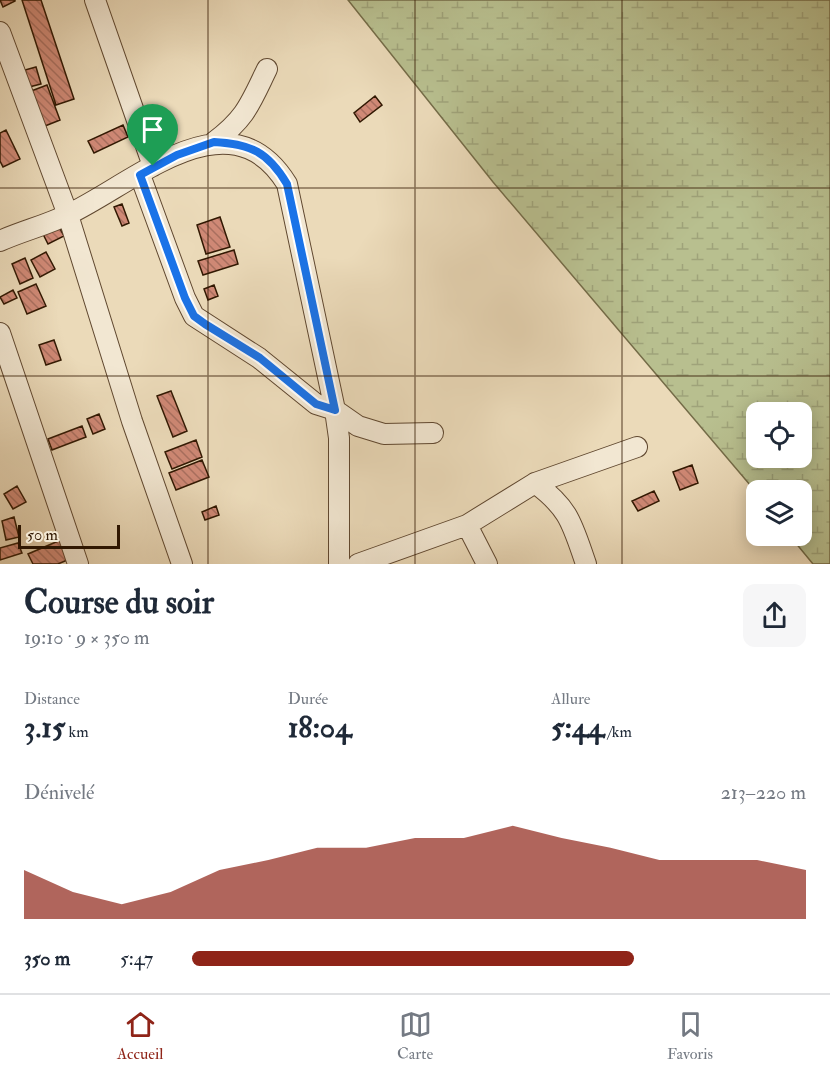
<!DOCTYPE html>
<html lang="fr">
<meta charset="utf-8">
<style>
body{margin:0;font-family:"IM FELL Double Pica",serif;background:#f6f6f7;color:#1f2937;height:100vh;display:flex;flex-direction:column;font-size:22px;white-space:nowrap}
*{box-sizing:border-box;margin:0}
p{font-size:20px;color:#747a83}
.icon{flex:none;width:33px;height:33px;fill:none;stroke:currentColor;stroke-width:2;stroke-linecap:round;stroke-linejoin:round}
.map{position:relative;height:564px;overflow:hidden}
.drawer{display:flex;flex-direction:column;background:#fff;flex:1}
.drawer>*{flex:none}
.controls{position:absolute;left:746px;top:402px;display:grid;gap:12px}
.controls a{display:grid;place-items:center;width:66px;height:66px;border-radius:12px;background:#fff;box-shadow:0 3px 15px #0003;font-size:30px}
.scale{position:absolute;left:18px;bottom:15px;width:102px;box-sizing:border-box;padding-left:6px;border:3px solid #311802;border-top:0;font-size:16px;line-height:21px;white-space:nowrap;color:#311802;-webkit-text-stroke:4px #f2e7d2;paint-order:stroke}
.pin{position:absolute;display:grid;place-items:center;width:51px;height:51px;color:#fff;margin:-62px -26px;border-radius:50% 50% 50% 0;rotate:-45deg;box-shadow:0 0 6px #0007}
.pin .icon{rotate:45deg}
.round{display:grid;place-items:center;flex:none;width:63px;height:63px;border-radius:12px;background:#f6f6f7}
.head{display:flex;align-items:center;justify-content:space-between;height:102px;padding:0 24px}
h1{font-size:33px;font-weight:700;line-height:45px}
.metrics{display:grid;grid-template-columns:repeat(3,1fr);gap:9px;height:102px;padding:6px 24px}
.metrics div{display:grid;align-content:center}
.metrics b{font-size:30px;font-weight:700}
.metrics small{font-size:16px;font-weight:400}
.metrics p{font-size:16px}
.chart{height:168px;padding:12px 24px}
.chart p{display:flex;justify-content:space-between}
.chart svg{width:100%;height:108px;margin-top:6px;fill:#8f2418;opacity:.7}
ul{padding:0 24px;list-style:none;font-size:20px}
li{display:grid;grid-template-columns:96px 72px 1fr;align-items:center;height:45px}
li i{height:15px;border-radius:8px;background:#8f2418}
.dock{display:flex;justify-content:space-around;align-items:center;height:84px;border-top:2px solid #e0e1e3;background:#fff;font-size:16px;color:#747a83}
.dock a{display:grid;justify-items:center;gap:3px}
.dock .active{color:#8f2418}
.map>svg:first-child{display:block}
.wetland{fill:url(#wetland-marsh);stroke:#746c48;stroke-width:1.5;fill-rule:evenodd}
.building{fill:url(#building-back-hatch);stroke:#311802;stroke-width:1.5}
.lines{fill:none;stroke-linecap:round;stroke-linejoin:round}
.minor-casing{stroke:#604830;stroke-width:22}
.minor{stroke:#f2e7d2;stroke-width:20}
.route-casing{stroke:#fff;stroke-width:12}
.route{stroke:#1a73e8;stroke-width:8}
.grid{fill:none;stroke:#311802;stroke-width:1.5;stroke-opacity:0.55}
</style>
<div class="map">
<svg width="830" height="564" viewBox="0 0 830 564">
<defs>
<pattern id="wetland-marsh" width="20" height="14" patternUnits="userSpaceOnUse" patternTransform="scale(1.5)"><rect width="20" height="14" fill="#b8bf8f"/><path d="M1 5h8M5 5V1M11 12h8M15 12V8" fill="none" stroke="#9fa37a"/></pattern>
<pattern id="building-back-hatch" width="6" height="6" patternUnits="userSpaceOnUse" patternTransform="scale(1.5)"><rect width="6" height="6" fill="#d08976"/><path d="M-1 5l2 2M0 0l6 6M5-1l2 2" fill="none" stroke="#a96f5f"/></pattern>
</defs>
<rect width="100%" height="100%" fill="#ebdab9"/>
<filter id="stains"><feTurbulence type="fractalNoise" baseFrequency=".00333" numOctaves="4"/><feColorMatrix values="0 0 0 0 .2 0 0 0 0 .09 0 0 0 0 .02 0 0 0 .5 -.17"/></filter>
<radialGradient id="worn" r=".72"><stop offset=".6" stop-color="#630" stop-opacity="0"/><stop offset="1" stop-color="#630" stop-opacity=".3"/></radialGradient>
<path class="wetland" d="M348,0H830V564H813L790,536H801V490L756,492L493,182ZM756,412H801V458H756Z"/>
<path class="building" d="M0,0H15V1L3,7Z
M22,0H41L74,99L56,105Z
M36,67L41,84L29,87L25,70Z
M47,85L60,120L40,128L26,93Z
M375,96L382,105L360,122L354,113Z
M123,125L128,137L94,153L88,141Z
M6,130L20,159L3,167L0,161V133Z
M122,204L129,223L122,226L114,207Z
M220,217L230,247L206,254L197,225Z
M58,225L64,236L48,244L42,232Z
M234,250L238,264L203,275L198,261Z
M46,252L55,269L40,277L31,260Z
M25,258L33,278L20,284L12,264Z
M36,284L46,306L27,314L18,292Z
M214,285L218,296L208,300L204,289Z
M13,290L17,298L4,304L0,297Z
M54,340L61,360L46,365L39,345Z
M171,391L187,431L173,437L157,396Z
M99,414L105,429L93,434L87,419Z
M82,426L86,437L52,450L48,439Z
M196,440L202,457L172,469L165,452Z
M202,460L209,477L176,490L169,473Z
M692,465L698,483L680,490L673,472Z
M17,486L26,502L13,509L4,494Z
M654,491L659,501L638,511L632,501Z
M216,506L219,515L205,520L202,512Z
M14,517L19,537L6,540L2,521Z
M63,539L72,558L58,564H33L28,554Z
M18,543L22,553L0,560V548Z"/>
<g class="lines">
<defs>
<path id="minor" d="M95,0L153,166
M0,32L68,215L132,421L182,564
M214,142C246,118 250,104 267,69
M140,175L185,298L194,316L259,358L316,404L335,410L358,426L384,434L433,433
M0,241C22,231 47,225 69,214C136,182 230,92 287,184L335,410L339,438V564
M0,333L78,564
M535,483C570,509 572,524 586,564
M467,525L487,564
M358,564L467,525L535,483L637,447"/>
</defs>
<use href="#minor" class="minor-casing"/>
<use href="#minor" class="minor"/>
</g>
<g class="lines">
<defs>
<path id="route" d="M214,142C251,144 268,152 287,184L335,410L316,404L260,358L205,324L194,316L185,298L140,175L177,155Z"/>
</defs>
<use href="#route" class="route-casing"/>
<use href="#route" class="route"/>
</g>
<path class="grid" d="M208,0V564M415,0V564M622,0V564M0,188H830M0,376H830"/>
<rect width="100%" height="100%" filter="url(#stains)"/>
<rect width="100%" height="100%" fill="url(#worn)"/>
</svg>
<div class="controls">
<a><svg class="icon" aria-label="locate" viewBox="0 0 24 24"><circle cx="12" cy="12" r="6"/><path d="M12 2v4M12 18v4M2 12h4M18 12h4"/></svg></a>
<a><svg class="icon" aria-label="layers" viewBox="0 0 24 24"><path d="M12 4l9 5-9 5-9-5zM3 14l9 5 9-5"/></svg></a>
</div>
<div class="scale">50 m</div>
<div class="pin" style="left:153px;top:166px;background:#1e9e55"><svg class="icon" aria-label="arrive" viewBox="0 0 24 24"><path d="M6 21V4h12l-3 4 3 4H6"/></svg></div>
</div>
<section class="drawer">
<div class="head"><div><h1>Course du soir</h1><p>19:10 · 9 × 350 m</p></div><a class="round"><svg class="icon" aria-label="share" viewBox="0 0 24 24"><path d="M12 15V3M7 8l5-5 5 5M5 13v7h14v-7"/></svg></a></div>
<div class="metrics">
<div><p>Distance</p><b>3.15<small> km</small></b></div>
<div><p>Durée</p><b>18:04</b></div>
<div><p>Allure</p><b>5:44<small> /km</small></b></div>
</div>
<div class="chart"><p><span>Dénivelé</span>213–220 m</p>
<svg viewBox="0 0 160 44" preserveAspectRatio="none"><path d="M0 44V24L10 33L20 38L30 33L40 24L50 20L60 15L70 15L80 11L90 11L100 6L110 11L120 15L130 20L140 20L150 20L160 24V44z"/></svg>
</div>
<ul>
<li><b>350 m</b>5:47<i style="width:72%"></i></li>
</ul>
</section>
<nav class="dock">
<a class="active"><svg class="icon" aria-label="home" viewBox="0 0 24 24"><path d="M3 11l9-7 9 7M6 9v11h12V9"/></svg>Accueil</a>
<a><svg class="icon" aria-label="map" viewBox="0 0 24 24"><path d="M3 6l6-2 6 2 6-2v14l-6 2-6-2-6 2zM9 4v14M15 6v14"/></svg>Carte</a>
<a><svg class="icon" aria-label="saved" viewBox="0 0 24 24"><path d="M7 4h10v16l-5-4-5 4z"/></svg>Favoris</a>
</nav>
